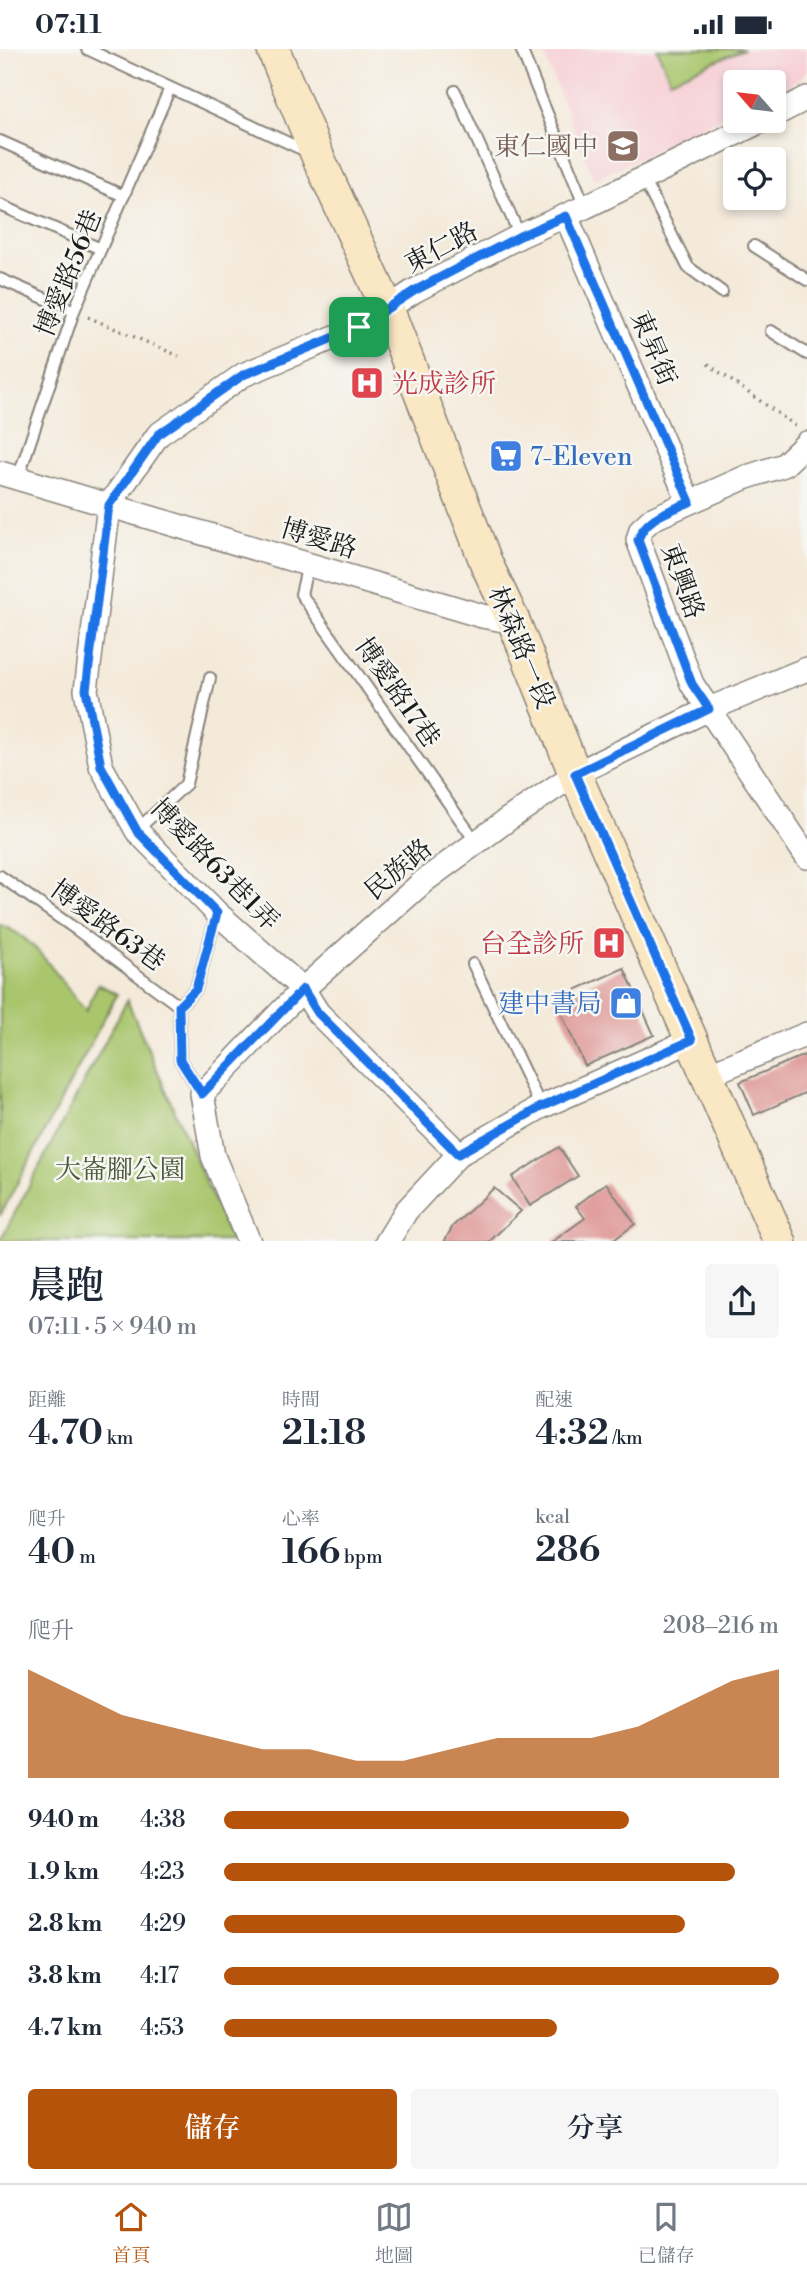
<!DOCTYPE html>
<html lang="zh-TW">
<meta charset="utf-8">
<style>
body{margin:0;font-family:"Libre Bodoni","Noto Serif TC",serif;background:#f6f6f7;color:#1f2937;height:100vh;display:flex;flex-direction:column;font-size:26px;white-space:nowrap}
*{box-sizing:border-box;margin:0}
p{font-size:23px;color:#747a83}
.icon{flex:none;width:38px;height:38px;fill:none;stroke:currentColor;stroke-width:2;stroke-linecap:round;stroke-linejoin:round}
.map{position:relative;height:1192px;overflow:hidden}
.sheet{display:flex;flex-direction:column;background:#fff;flex:1}
.sheet>*{flex:none}
.needle{width:46px;rotate:298deg}
.fabs{position:absolute;left:723px;top:21px;display:grid;gap:14px}
.fabs a{display:grid;place-items:center;width:63px;height:63px;border-radius:7px;background:#fff;box-shadow:0 4px 10px #0003;font-size:35px}
.pin{position:absolute;display:grid;place-items:center;width:60px;height:60px;color:#fff;margin:-30px;border-radius:14px;box-shadow:0 4px 10px #0006}
.round{display:grid;place-items:center;flex:none;width:74px;height:74px;border-radius:7px;background:#f6f6f7}
.head{display:flex;align-items:center;justify-content:space-between;height:119px;padding:0 28px}
h1{font-size:38px;font-weight:600;line-height:52px}
.figures{display:grid;grid-template-columns:repeat(3,1fr);gap:10px;height:119px;padding:7px 28px}
.figures div{display:grid;align-content:center}
.figures b{font-size:35px;font-weight:600}
.figures small{font-size:19px;font-weight:400}
.figures p{font-size:19px}
.chart{height:196px;padding:14px 28px}
.chart p{display:flex;justify-content:space-between}
.chart svg{width:100%;height:126px;margin-top:7px;fill:#b45309;opacity:.7}
.button{display:flex;gap:14px;margin-top:auto;padding:14px 28px}
.button a{flex:1;height:80px;border-radius:7px;background:#b45309;color:#fff;font-size:28px;font-weight:600;line-height:80px;text-align:center}
.button a+a{background:#f6f6f7;color:#1f2937}
ul{padding:0 28px;list-style:none;font-size:23px}
li{display:grid;grid-template-columns:112px 84px 1fr;align-items:center;height:52px}
li i{height:18px;border-radius:9px;background:#b45309}
.status{display:flex;justify-content:space-between;align-items:center;height:49px;padding:0 35px;background:#fff;direction:ltr}
.status svg{height:19px;fill:currentColor}
.menu{display:flex;justify-content:space-around;align-items:center;height:98px;border-top:2px solid #e0e1e3;background:#fff;font-size:19px;color:#747a83}
.menu a{display:grid;justify-items:center;gap:4px}
.menu .on{color:#b45309}
.map>svg:first-child{display:block}
.built{fill:#f7cfd5}
.green{fill:#a9c66d;stroke:#627144;stroke-width:2}
.building{fill:#dc8d8c}
.lines{fill:none;stroke-linecap:round;stroke-linejoin:round}
.lane-casing{stroke:#88837b;stroke-width:14}
.street-casing{stroke:#88837b;stroke-width:26}
.secondary-casing{stroke:#88837b;stroke-width:35}
.path{stroke:#88837b;stroke-width:3.5;stroke-dasharray:2 5;stroke-linecap:butt}
.lane{stroke:#fff;stroke-width:10}
.street{stroke:#fff;stroke-width:23}
.secondary{stroke:#fae7c3;stroke-width:32}
.route-casing{stroke:#fff;stroke-width:14}
.route{stroke:#1a73e8;stroke-width:9}
.labels{text-anchor:middle;stroke-width:5;stroke-linejoin:round;paint-order:stroke}
.education-label{font-size:26px;fill:#785e54;stroke:#f6f6f2;text-anchor:end}
.street-label{font-size:26px;fill:#1c1c1c;stroke:#f6f6f2}
.health-label{font-size:26px;fill:#be3a42;stroke:#f6f6f2;text-anchor:start}
.shop-label{font-size:26px;fill:#366cbe;stroke:#f6f6f2;text-anchor:start}
.park-label{font-size:26px;fill:#4d5838;stroke:#f6f6f2}
</style>
<div class="status"><b>07:11</b><svg viewBox="0 0 49 12"><path d="M0 12V9h3v3zM5 12V6h3v6zM10 12V3h3v9zM15 12V0h3v12zM26 1h20v11H26zM47 4h2v5h-2z"/></svg></div>
<div class="map">
<svg width="807" height="1193" viewBox="0 0 807 1193">
<rect width="100%" height="100%" fill="#f6f6f2"/>
<filter id="ink" filterUnits="userSpaceOnUse"><feTurbulence type="fractalNoise" baseFrequency=".0143" numOctaves="2"/><feDisplacementMap in="SourceGraphic" scale="14" xChannelSelector="R" yChannelSelector="G"/><feConvolveMatrix kernelMatrix="1 2 1 2 8 2 1 2 1" color-interpolation-filters="sRGB"/></filter>
<filter id="wash" filterUnits="userSpaceOnUse"><feTurbulence type="fractalNoise" baseFrequency=".00686" numOctaves="4" result="noise"/><feDisplacementMap in="SourceGraphic" scale="28" xChannelSelector="R" yChannelSelector="G"/><feGaussianBlur stdDeviation="1.57" result="paint"/><feColorMatrix in="noise" values="0 0 0 0 0 0 0 0 0 0 0 0 0 0 0 0 0 1.4 0 .05"/><feComposite in="paint" operator="in"/></filter>
<g filter="url(#wash)">
<rect width="100%" height="100%" fill="#f4eada"/>
<path class="built" d="M542,0H807V21L800,30L774,44V33H735V62L594,131Z"/>
<path class="green" d="M657,0H744L670,31Z
M0,876C37,887 60,934 86,962L98,935L117,945L0,1167Z
M127,951L231,1192H0Z"/>
<g id="blocks">
<path class="building" d="M624,919L654,986L585,1017L555,950Z
M807,1005V1043L754,1066L740,1033Z
M559,1098L578,1127L530,1157L512,1128Z
M606,1134L635,1175L611,1193H552L585,1169L576,1157Z
M494,1139L521,1162L489,1193H444L453,1177Z"/>
</g>
</g>
<g filter="url(#ink)">
<use href="#blocks" fill-opacity="0" stroke="#88837b" stroke-width="2"/>
<g class="lines">
<defs>
<path id="lane" d="M87,0L310,104
M521,0L585,158
M455,42L520,187
M0,92L124,147
M643,129L688,218L722,243
M0,156L101,200
M754,197L807,231
M0,230L74,262
M771,282L807,305
M18,429L74,262L170,39
M308,515L301,545L476,793
M137,781L186,735L210,629
M0,827L77,881L179,957L180,1011L202,1045
M473,915L541,1058
M179,957L196,940L217,864"/>
<path id="street" d="M774,66L807,49
M566,167L689,453
M807,394L784,416L744,429L652,470L641,480L638,491L692,635L807,808
M0,424L482,567L514,573
M707,1026L807,985
M459,1105L318,964L303,940L217,864L137,782L101,717L86,641L109,456L158,386L243,326L359,278L414,242L520,187L585,158L761,72
M249,1193L213,1107L202,1045L303,940L424,832L507,771L575,725L709,660L807,620
M387,1193L406,1162L459,1105L541,1058L692,991"/>
<path id="secondary" d="M273,0L318,108L388,261L487,516L514,573L575,725L780,1193"/>
</defs>
<use href="#lane" class="lane-casing"/>
<use href="#street" class="street-casing"/>
<use href="#secondary" class="secondary-casing"/>
<path class="path" d="M88,268L179,307
M708,315L797,378"/>
<use href="#lane" class="lane"/>
<use href="#street" class="street"/>
<use href="#secondary" class="secondary"/>
</g>
</g>
<g class="lines" filter="url(#ink)">
<defs>
<path id="route" d="M566,167L690,453C670,462 645,468 638,491L692,635L709,660L575,725L692,991L541,1058L458,1105L318,964L303,940L202,1045L180,1011L179,957L196,940L217,864L137,782L101,717L86,641L109,456L158,386L243,326L359,278L414,242L520,187Z"/>
</defs>
<use href="#route" class="route-casing"/>
<use href="#route" class="route"/>
</g>
<defs>
<symbol id="school-square" viewBox="-11 -11 22 22"><rect x="-9" y="-9" width="18" height="18" rx="4" fill="#8d6e63" stroke="#f6f6f2"/><path d="M0-5L7-2L0 1L-7-2ZM-4 1L0 2.5L4 1V4Q0 6-4 4Z" fill="#fff"/></symbol>
<symbol id="hospital-square" viewBox="-11 -11 22 22"><rect x="-9" y="-9" width="18" height="18" rx="4" fill="#e0444e" stroke="#f6f6f2"/><path d="M-5-5h3v3.5h4V-5h3V5h-3V1.5h-4V5h-3Z" fill="#fff"/></symbol>
<symbol id="supermarket-square" viewBox="-11 -11 22 22"><rect x="-9" y="-9" width="18" height="18" rx="4" fill="#3f7fe0" stroke="#f6f6f2"/><path d="M-6-5.5h2.5l.6 2H6L4.5 2H-2.5L-4.4-4H-6ZM-1.5 3.2a1.3 1.3 0 1 0 .1 0ZM3 3.2a1.3 1.3 0 1 0 .1 0Z" fill="#fff"/></symbol>
<symbol id="shop-square" viewBox="-11 -11 22 22"><rect x="-9" y="-9" width="18" height="18" rx="4" fill="#3f7fe0" stroke="#f6f6f2"/><path d="M-5-2.5h2.3a2.7 3.5 0 0 1 5.4 0H5L5.5 6h-11ZM-1.5-2.5h3a1.5 2.3 0 0 0-3 0Z" fill="#fff"/></symbol>
</defs>
<g fill-rule="evenodd">
<use href="#school-square" x="604" y="78" width="38" height="38"/>
<use href="#hospital-square" x="348" y="315" width="38" height="38"/>
<use href="#supermarket-square" x="487" y="388" width="38" height="38"/>
<use href="#hospital-square" x="590" y="875" width="38" height="38"/>
<use href="#shop-square" x="607" y="935" width="38" height="38"/>
</g>
<g class="labels">
<g class="education-label">
<text x="598" y="106">東仁國中</text>
</g>
<g class="street-label">
<text transform="translate(441 198) rotate(-28)" y="9">東仁路</text>
<text transform="translate(68 224) rotate(-68)" y="9">博愛路56巷</text>
<text transform="translate(654 299) rotate(67)" y="9">東昇街</text>
<text transform="translate(319 489) rotate(17)" y="9">博愛路</text>
<text transform="translate(683 532) rotate(70)" y="9">東興路</text>
<text transform="translate(522 598) rotate(67)" y="9">林森路一段</text>
<text transform="translate(398 643) rotate(55)" y="9">博愛路17巷</text>
<text transform="translate(215 815) rotate(46)" y="9">博愛路63巷1弄</text>
<text transform="translate(398 820) rotate(-40)" y="9">民族路</text>
<text transform="translate(108 876) rotate(36)" y="9">博愛路63巷</text>
</g>
<g class="health-label">
<text x="392" y="343">光成診所</text>
<text x="584" y="903" text-anchor="end">台全診所</text>
</g>
<g class="shop-label">
<text x="530" y="416">7-Eleven</text>
<text x="602" y="963" text-anchor="end">建中書局</text>
</g>
<g class="park-label">
<text x="120" y="1129">大崙腳公園</text>
</g>
</g>
</svg>
<div class="fabs">
<a><svg class="needle" viewBox="-14 -14 28 28"><path d="M0-13l5 13h-10z" fill="#e53935"/><path d="M0 13l5-13h-10z" fill="#747a83"/></svg></a>
<a><svg class="icon" aria-label="locate" viewBox="0 0 24 24"><circle cx="12" cy="12" r="6"/><path d="M12 2v4M12 18v4M2 12h4M18 12h4"/></svg></a>
</div>
<div class="pin" style="left:359px;top:278px;background:#1e9e55"><svg class="icon" aria-label="arrive" viewBox="0 0 24 24"><path d="M6 21V4h12l-3 4 3 4H6"/></svg></div>
</div>
<section class="sheet">
<div class="head"><div><h1>晨跑</h1><p>07:11 · 5 × 940 m</p></div><a class="round"><svg class="icon" aria-label="share" viewBox="0 0 24 24"><path d="M12 15V3M7 8l5-5 5 5M5 13v7h14v-7"/></svg></a></div>
<div class="figures">
<div><p>距離</p><b>4.70<small> km</small></b></div>
<div><p>時間</p><b>21:18</b></div>
<div><p>配速</p><b>4:32<small> /km</small></b></div>
</div>
<div class="figures">
<div><p>爬升</p><b>40<small> m</small></b></div>
<div><p>心率</p><b>166<small> bpm</small></b></div>
<div><p>kcal</p><b>286</b></div>
</div>
<div class="chart"><p><span>爬升</span>208–216 m</p>
<svg viewBox="0 0 160 44" preserveAspectRatio="none"><path d="M0 44V6L10 14L20 22L30 26L40 30L50 34L60 34L70 38L80 38L90 34L100 30L110 30L120 30L130 26L140 18L150 10L160 6V44z"/></svg>
</div>
<ul>
<li><b>940 m</b>4:38<i style="width:73%"></i></li>
<li><b>1.9 km</b>4:23<i style="width:92%"></i></li>
<li><b>2.8 km</b>4:29<i style="width:83%"></i></li>
<li><b>3.8 km</b>4:17<i style="width:100%"></i></li>
<li><b>4.7 km</b>4:53<i style="width:60%"></i></li>
</ul>
<div class="button"><a>儲存</a><a>分享</a></div>
</section>
<nav class="menu">
<a class="on"><svg class="icon" aria-label="home" viewBox="0 0 24 24"><path d="M3 11l9-7 9 7M6 9v11h12V9"/></svg>首頁</a>
<a><svg class="icon" aria-label="map" viewBox="0 0 24 24"><path d="M3 6l6-2 6 2 6-2v14l-6 2-6-2-6 2zM9 4v14M15 6v14"/></svg>地圖</a>
<a><svg class="icon" aria-label="saved" viewBox="0 0 24 24"><path d="M7 4h10v16l-5-4-5 4z"/></svg>已儲存</a>
</nav>
